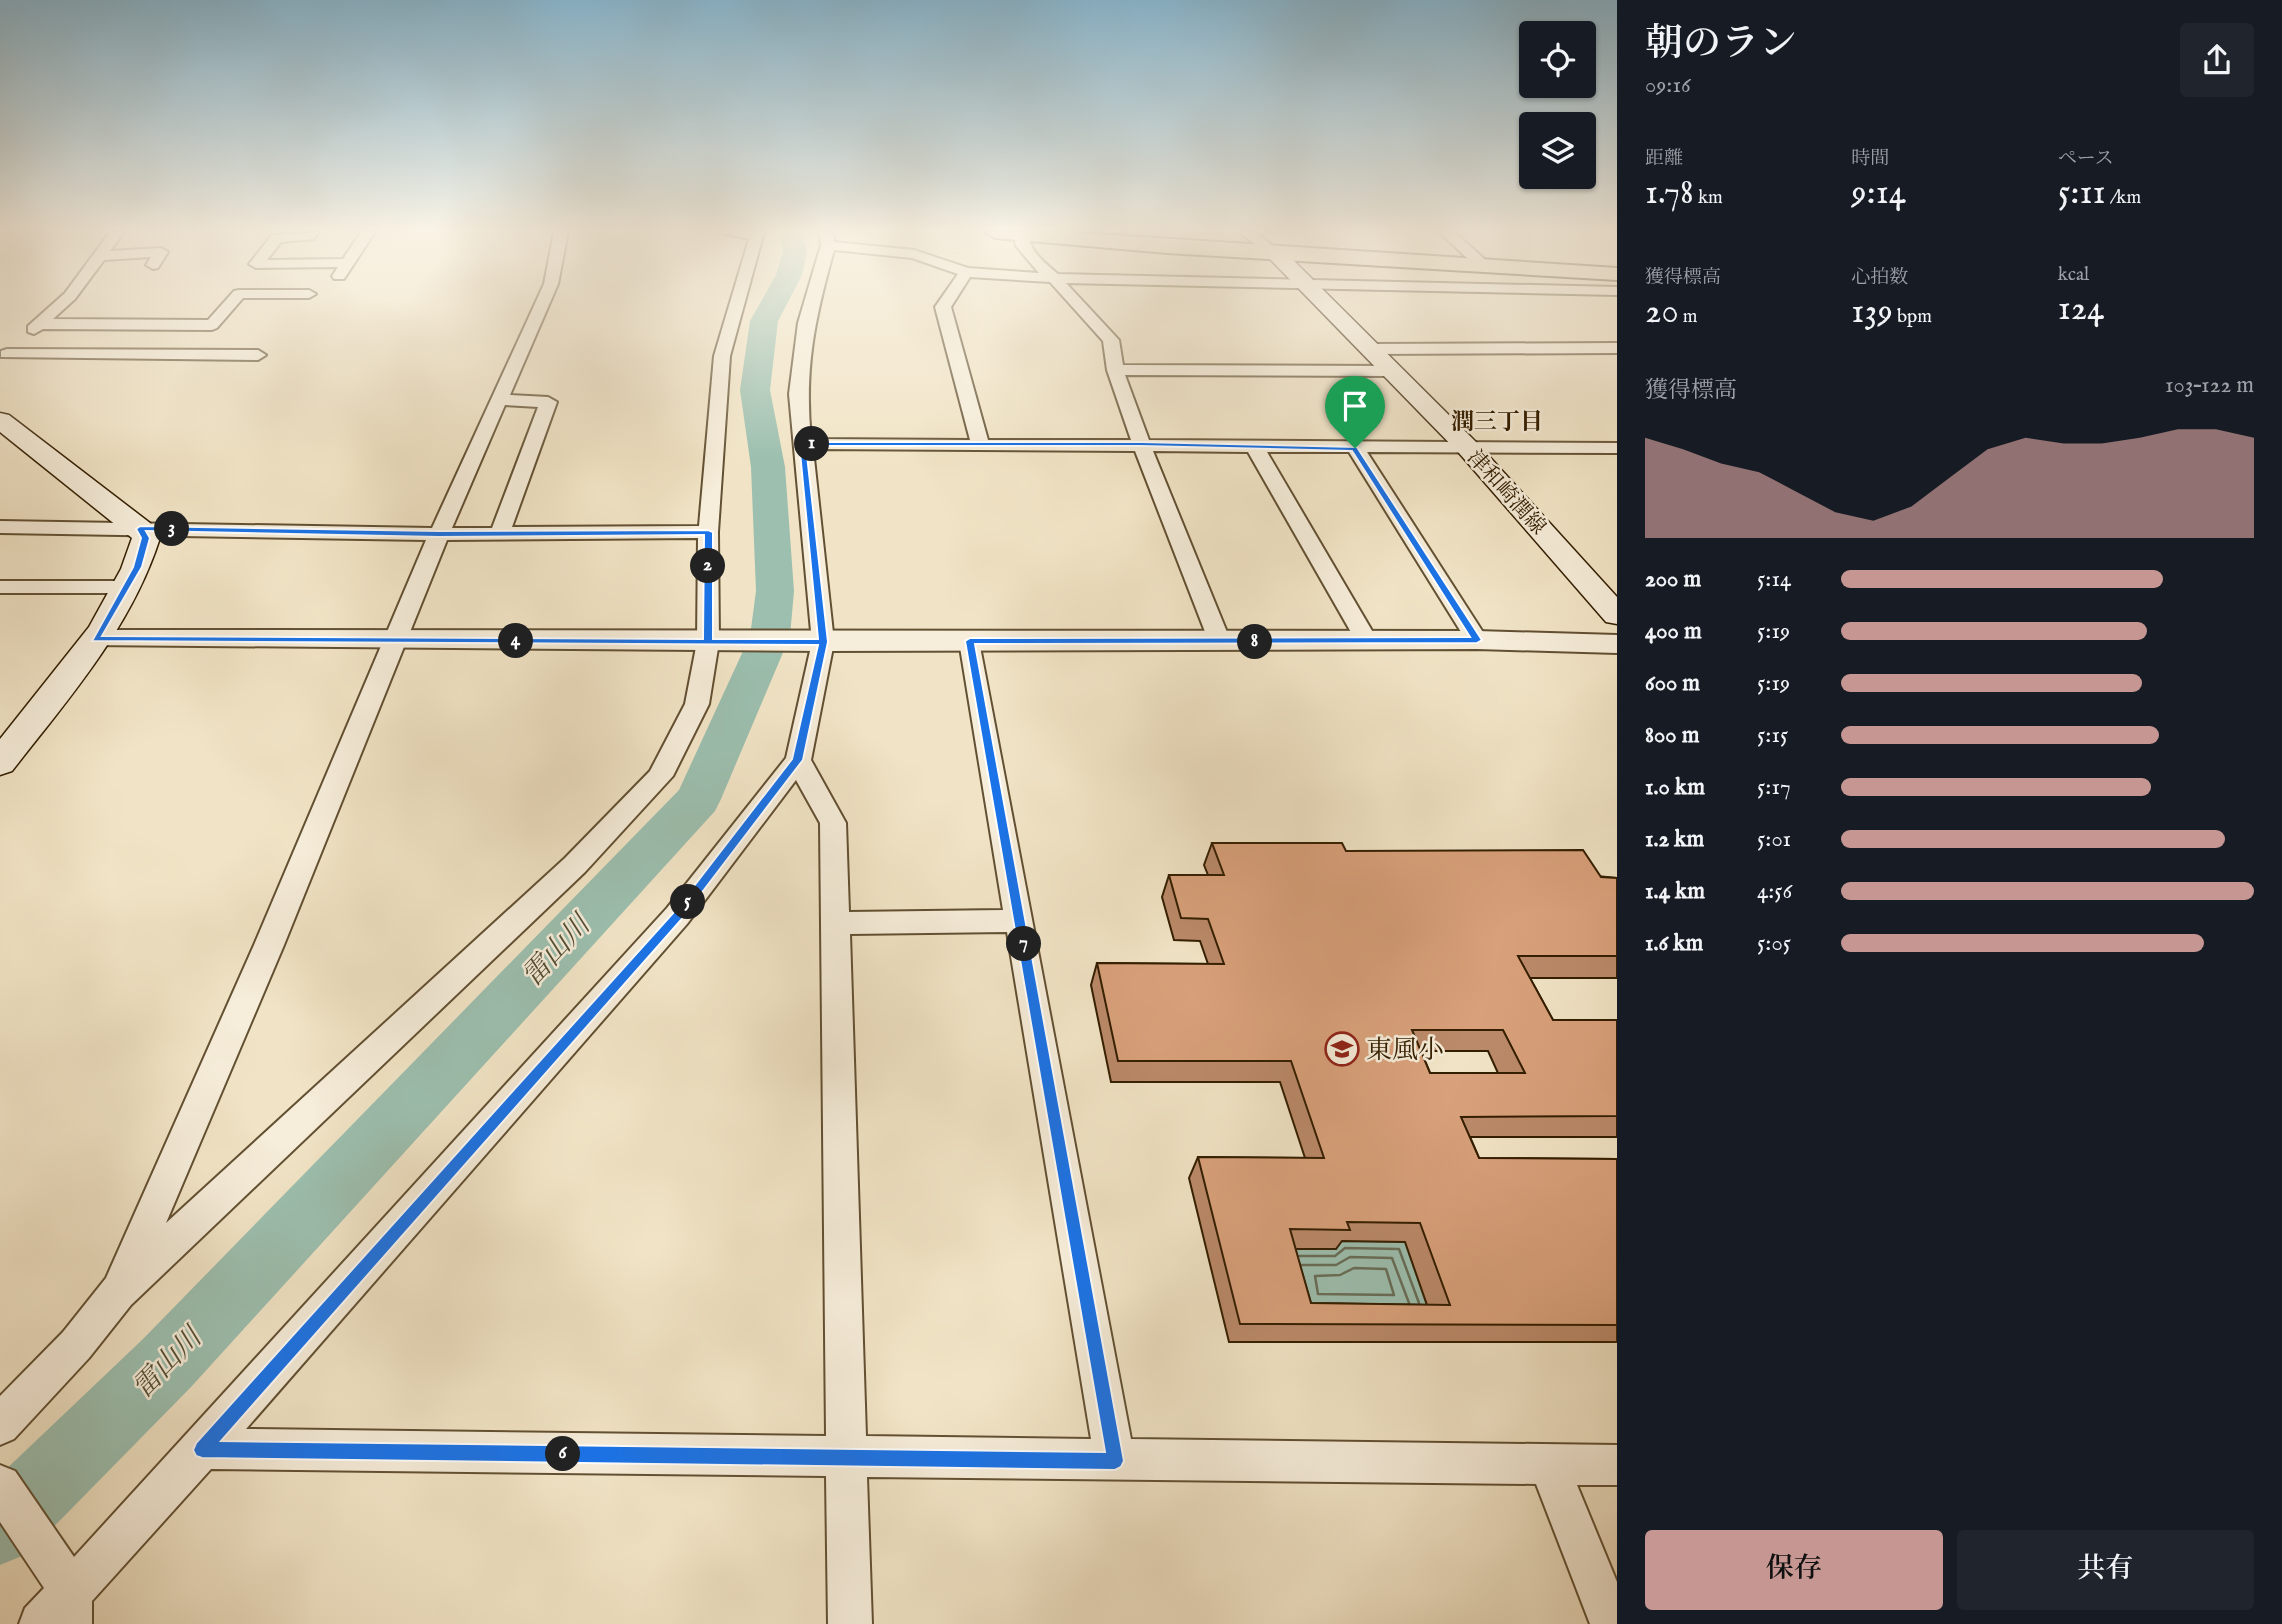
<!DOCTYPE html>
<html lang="ja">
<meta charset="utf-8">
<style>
body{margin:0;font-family:"IM FELL English","Noto Serif JP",serif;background:#20242c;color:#f1f3f6;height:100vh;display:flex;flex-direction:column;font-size:26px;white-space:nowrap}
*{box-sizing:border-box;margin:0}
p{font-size:23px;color:#9ea1a6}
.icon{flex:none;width:38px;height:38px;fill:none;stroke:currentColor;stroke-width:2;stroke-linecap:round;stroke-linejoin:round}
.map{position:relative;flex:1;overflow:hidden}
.sheet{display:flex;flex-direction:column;background:#171b24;width:665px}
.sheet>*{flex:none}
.fabs{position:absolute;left:1519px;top:21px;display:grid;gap:14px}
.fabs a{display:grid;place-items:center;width:77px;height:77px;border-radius:7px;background:#171b24;box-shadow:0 2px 5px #0004;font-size:35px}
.pin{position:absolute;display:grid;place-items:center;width:60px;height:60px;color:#fff;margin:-72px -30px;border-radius:50% 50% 50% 0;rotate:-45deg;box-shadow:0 0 7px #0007}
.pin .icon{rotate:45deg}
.km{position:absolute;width:35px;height:35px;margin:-18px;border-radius:50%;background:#222;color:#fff;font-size:19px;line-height:35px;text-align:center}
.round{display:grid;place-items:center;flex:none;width:74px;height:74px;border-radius:7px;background:#20242c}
.head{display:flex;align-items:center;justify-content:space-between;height:119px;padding:0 28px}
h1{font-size:38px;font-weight:600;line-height:52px}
.metrics{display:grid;grid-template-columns:repeat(3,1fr);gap:10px;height:119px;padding:7px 28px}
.metrics div{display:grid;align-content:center}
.metrics b{font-size:35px;font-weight:600}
.metrics small{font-size:19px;font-weight:400}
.metrics p{font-size:19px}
.chart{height:196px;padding:14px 28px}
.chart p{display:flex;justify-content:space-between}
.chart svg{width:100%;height:126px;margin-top:7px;fill:#c59692;opacity:.7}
.action{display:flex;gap:14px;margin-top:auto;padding:14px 28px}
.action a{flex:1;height:80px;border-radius:7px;background:#c59692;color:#111;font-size:28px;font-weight:600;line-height:80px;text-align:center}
.action a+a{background:#20242c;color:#f1f3f6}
ul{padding:0 28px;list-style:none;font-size:23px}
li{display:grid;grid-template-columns:112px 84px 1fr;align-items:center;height:52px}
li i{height:18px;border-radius:9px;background:#c59692}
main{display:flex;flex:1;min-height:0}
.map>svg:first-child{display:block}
.water{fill:#9cbfaf;stroke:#727f69;stroke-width:2}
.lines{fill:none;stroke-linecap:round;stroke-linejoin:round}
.shore{stroke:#686e58;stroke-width:2.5}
.stream{stroke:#727f69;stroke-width:4.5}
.river{fill:#9cbfaf;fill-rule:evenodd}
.minor-casing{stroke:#625032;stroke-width:4}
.tertiary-casing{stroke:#625032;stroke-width:4}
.secondary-casing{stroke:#331e00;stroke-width:3}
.trunk-casing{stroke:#331e00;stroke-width:4}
.minor{fill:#f6edda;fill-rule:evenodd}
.tertiary{fill:#f6edda;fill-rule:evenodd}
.secondary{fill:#f6edda;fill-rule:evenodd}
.trunk{fill:#f1e4c6;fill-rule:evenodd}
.wall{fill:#bb8a6a;stroke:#331e00;stroke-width:2;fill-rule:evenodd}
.building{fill:#d9a17b;stroke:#331e00;stroke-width:2;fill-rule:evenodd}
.route{fill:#1a73e8;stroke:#fff;stroke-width:2;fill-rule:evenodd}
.labels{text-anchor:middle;stroke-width:5;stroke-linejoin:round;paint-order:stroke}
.far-street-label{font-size:21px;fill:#331e00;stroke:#f6edda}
.far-neighbourhood-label{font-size:23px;font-weight:bold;fill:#331e00;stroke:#f6edda}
.poi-label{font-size:26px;fill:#331e00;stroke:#f6edda;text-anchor:start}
.water-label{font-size:28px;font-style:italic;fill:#524e35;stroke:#f6edda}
</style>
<main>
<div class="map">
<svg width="1617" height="1624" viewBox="0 0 1617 1624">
<rect width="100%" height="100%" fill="#f1e4c6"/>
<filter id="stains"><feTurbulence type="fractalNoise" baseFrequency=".00286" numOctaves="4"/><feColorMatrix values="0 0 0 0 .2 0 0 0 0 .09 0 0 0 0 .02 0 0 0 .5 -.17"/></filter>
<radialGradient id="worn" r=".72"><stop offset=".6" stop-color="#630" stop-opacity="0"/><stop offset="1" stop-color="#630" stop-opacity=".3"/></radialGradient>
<path class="water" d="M1334,1241L1405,1242L1433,1323L1298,1321L1278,1248L1336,1249Z"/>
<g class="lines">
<path class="shore" d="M1299,1256H1335L1345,1248L1399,1249L1419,1303
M1302,1265H1336L1350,1257L1392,1258L1409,1303
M1354,1268L1386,1269L1394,1295L1318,1294L1315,1276L1340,1275Z"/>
<path class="stream" d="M1453,244L1466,257"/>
<path class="river" d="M777,232H801L807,251L802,275L778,321L770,390L785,467L794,591L790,636L721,799L715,811L191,1387L27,1554L0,1565V1475L143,1339L679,790L750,636L756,591L751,467L740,390L750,321L776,275L783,251Z"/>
<defs>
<path id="minor" d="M110,232H124L110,251L161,248L168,252L158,268L153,269L146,265L151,257L104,260L75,299L53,319L208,320L234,291L239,290H309L316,294L309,298H243L217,328L212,330L43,329L34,334L28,332V326L65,293Z
M318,232L314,239L281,242L267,260L343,259L361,232H375L344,279H334L332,276L338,267L256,268L249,264L272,235Z
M554,232H568L558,284L510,395L548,397L557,402L512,527L699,526L714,356L749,239L717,232H764L730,356L718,532L719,642L709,704L673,776L585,872L131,1305L89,1358L14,1439L0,1445V1396L63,1332L106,1278L254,945L426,540L0,533V521L432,528L544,284ZM505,405L538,407L492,528H452ZM698,538L697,642L685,704L650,771L565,858L166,1223L284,945L447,540Z
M819,232H833L834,242L914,250L968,268L1039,273L1016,246L1013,232H1027C1031,252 1042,261 1058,274L1617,287V295L1066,283L1119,340L1123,365L1391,366L1399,371L1391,376L1125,375L1149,440L1617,443V453L1367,452L1488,640L1477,647L1466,640L1349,452H1267L1378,641L1367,648L1356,641L1248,452L1153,451L1231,642L1220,649L1209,642L1135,451L813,449L834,642L811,760L846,823L849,912L1003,910L959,641L970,634L978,636L1131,1439L1617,1445V1485H1577L1617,1582V1624H1590L1536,1484L867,1477L872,1624H828L826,1476L211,1469L92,1601V1624H19L25,1608L44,1588L0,1522V1465L15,1471L74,1557L667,908L786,758L812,642L789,394L798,323L821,245ZM834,250L912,258L958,274L935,307L970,440L811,439C804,368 815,318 834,250ZM970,277L1050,282L1103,341L1107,370L1131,440H988L951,307ZM796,780L820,823L826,1436L246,1429L687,924ZM1007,932L1091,1439L866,1436L850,934Z
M1239,232H1255L1282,253L1270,256Z
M1439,232H1454L1490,264V270H1480Z
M1617,343V353L1371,354L1363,349L1371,344Z
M7,349L258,350L266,355L258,360L1,357V351Z
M0,581H126L137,587L126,593H0Z"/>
<path id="tertiary" d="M96,630L1477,631L1617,635V653L1477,649L823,651L86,645L82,639L86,633Z"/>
<path id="secondary" d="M1275,247L1282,249L1477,443L1617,597V624L1606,622L1459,453L1268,257L1265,253Z
M0,413L9,415L150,523L160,538C131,628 69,698 12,771L0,775V739L89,627L121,569L132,538L0,432Z"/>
<path id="trunk" d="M985,232H1066L1617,268V280L1167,253L995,238Z"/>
</defs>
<use href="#minor" class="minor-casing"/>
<use href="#tertiary" class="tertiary-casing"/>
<use href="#secondary" class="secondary-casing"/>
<use href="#trunk" class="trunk-casing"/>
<use href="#minor" class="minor"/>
<use href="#tertiary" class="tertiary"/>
<use href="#secondary" class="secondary"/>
<use href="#trunk" class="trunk"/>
</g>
<path class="wall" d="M1212,843L1346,851L1617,878V978H1530L1553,1020H1617V1137H1470L1479,1158L1617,1159V1342H1229L1189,1178L1198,1157L1305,1158L1280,1082H1111L1091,985L1097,963L1208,964L1200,941L1174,940L1162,897L1169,875H1208L1204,865ZM1421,1051H1488L1498,1073H1430ZM1342,1241L1405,1242L1427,1305L1311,1303L1295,1249H1336Z"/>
<path class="building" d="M1212,843H1342L1346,851L1583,850L1601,877L1617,878V956H1518L1553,1020H1617V1116L1461,1117L1479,1158L1617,1159V1325L1240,1324L1198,1157L1324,1158L1291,1061H1118L1097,963L1224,964L1208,919L1181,918L1169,875H1224ZM1412,1030H1503L1525,1073H1430ZM1347,1222L1420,1223L1450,1305L1311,1303L1290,1229L1350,1230Z"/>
<linearGradient id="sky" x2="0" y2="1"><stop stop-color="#89b8d1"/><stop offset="0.5" stop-color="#f9f3e5"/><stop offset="1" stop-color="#f9f3e5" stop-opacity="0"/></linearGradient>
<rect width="1617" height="460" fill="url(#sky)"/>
<path class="route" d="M799,442H1141L1357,447L1482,640L1477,643L975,644L1124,1461L1121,1467L1115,1470L202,1458L196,1456L193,1450L196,1443L673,913L792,759L818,645L92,641L133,567L141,538L136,529L140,526L439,531L708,530L713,532V639H818ZM806,446H1141L1352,451L1470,637L970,638L965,641L1105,1452L221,1441L681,920L803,760L828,642ZM146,531L439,537L704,535L703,639L102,636L142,567L150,538Z"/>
<defs>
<symbol id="school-ring" viewBox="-11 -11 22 22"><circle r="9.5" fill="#f6edda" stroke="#8f2418" stroke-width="1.5"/><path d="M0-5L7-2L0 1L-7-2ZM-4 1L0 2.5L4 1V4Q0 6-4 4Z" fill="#8f2418"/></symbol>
</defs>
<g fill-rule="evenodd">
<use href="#school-ring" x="1323" y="1030" width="38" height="38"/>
</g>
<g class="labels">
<g class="far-street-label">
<text transform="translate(1507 492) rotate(48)" y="7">津和崎潤線</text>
</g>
<g class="far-neighbourhood-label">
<text x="1497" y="429">潤三丁目</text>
</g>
<g class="poi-label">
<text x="1366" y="1058">東風小</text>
</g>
<g class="water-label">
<text transform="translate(555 950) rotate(-47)" y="10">雷山川</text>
<text transform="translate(166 1362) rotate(-46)" y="10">雷山川</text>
</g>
</g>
<rect width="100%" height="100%" filter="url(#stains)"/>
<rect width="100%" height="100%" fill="url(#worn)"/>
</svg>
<div class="fabs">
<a><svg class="icon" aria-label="locate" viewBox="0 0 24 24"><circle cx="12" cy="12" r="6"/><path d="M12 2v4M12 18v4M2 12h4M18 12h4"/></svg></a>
<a><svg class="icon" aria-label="layers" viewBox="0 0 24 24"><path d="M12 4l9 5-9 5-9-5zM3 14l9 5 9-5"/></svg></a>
</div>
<div class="pin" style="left:1355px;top:448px;background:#1e9e55"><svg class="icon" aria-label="arrive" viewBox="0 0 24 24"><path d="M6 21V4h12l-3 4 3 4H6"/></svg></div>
<b class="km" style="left:812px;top:444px">1</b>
<b class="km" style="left:708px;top:566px">2</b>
<b class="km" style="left:172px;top:529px">3</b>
<b class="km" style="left:516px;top:641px">4</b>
<b class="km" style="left:688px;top:902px">5</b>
<b class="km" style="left:563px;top:1454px">6</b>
<b class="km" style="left:1024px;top:944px">7</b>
<b class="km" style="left:1255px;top:642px">8</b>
</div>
<section class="sheet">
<div class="head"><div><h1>朝のラン</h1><p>09:16</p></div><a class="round"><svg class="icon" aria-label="share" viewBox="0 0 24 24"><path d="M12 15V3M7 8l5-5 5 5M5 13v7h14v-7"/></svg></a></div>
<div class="metrics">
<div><p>距離</p><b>1.78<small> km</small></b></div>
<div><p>時間</p><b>9:14</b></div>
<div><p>ペース</p><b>5:11<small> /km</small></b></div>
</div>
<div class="metrics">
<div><p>獲得標高</p><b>20<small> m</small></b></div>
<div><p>心拍数</p><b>139<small> bpm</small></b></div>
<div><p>kcal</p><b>124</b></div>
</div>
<div class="chart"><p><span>獲得標高</span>103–122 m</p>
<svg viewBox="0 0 160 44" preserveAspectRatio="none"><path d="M0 44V9L10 13L20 18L30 21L40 28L50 35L60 38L70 33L80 23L90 13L100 9L110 11L120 11L130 9L140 6L150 6L160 9V44z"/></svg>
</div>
<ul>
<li><b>200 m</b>5:14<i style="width:78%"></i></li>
<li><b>400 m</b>5:19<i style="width:74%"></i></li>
<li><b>600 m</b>5:19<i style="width:73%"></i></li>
<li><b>800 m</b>5:15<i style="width:77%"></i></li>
<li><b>1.0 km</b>5:17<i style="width:75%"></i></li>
<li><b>1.2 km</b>5:01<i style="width:93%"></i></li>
<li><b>1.4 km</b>4:56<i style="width:100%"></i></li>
<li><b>1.6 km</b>5:05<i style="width:88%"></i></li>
</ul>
<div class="action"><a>保存</a><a>共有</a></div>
</section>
</main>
